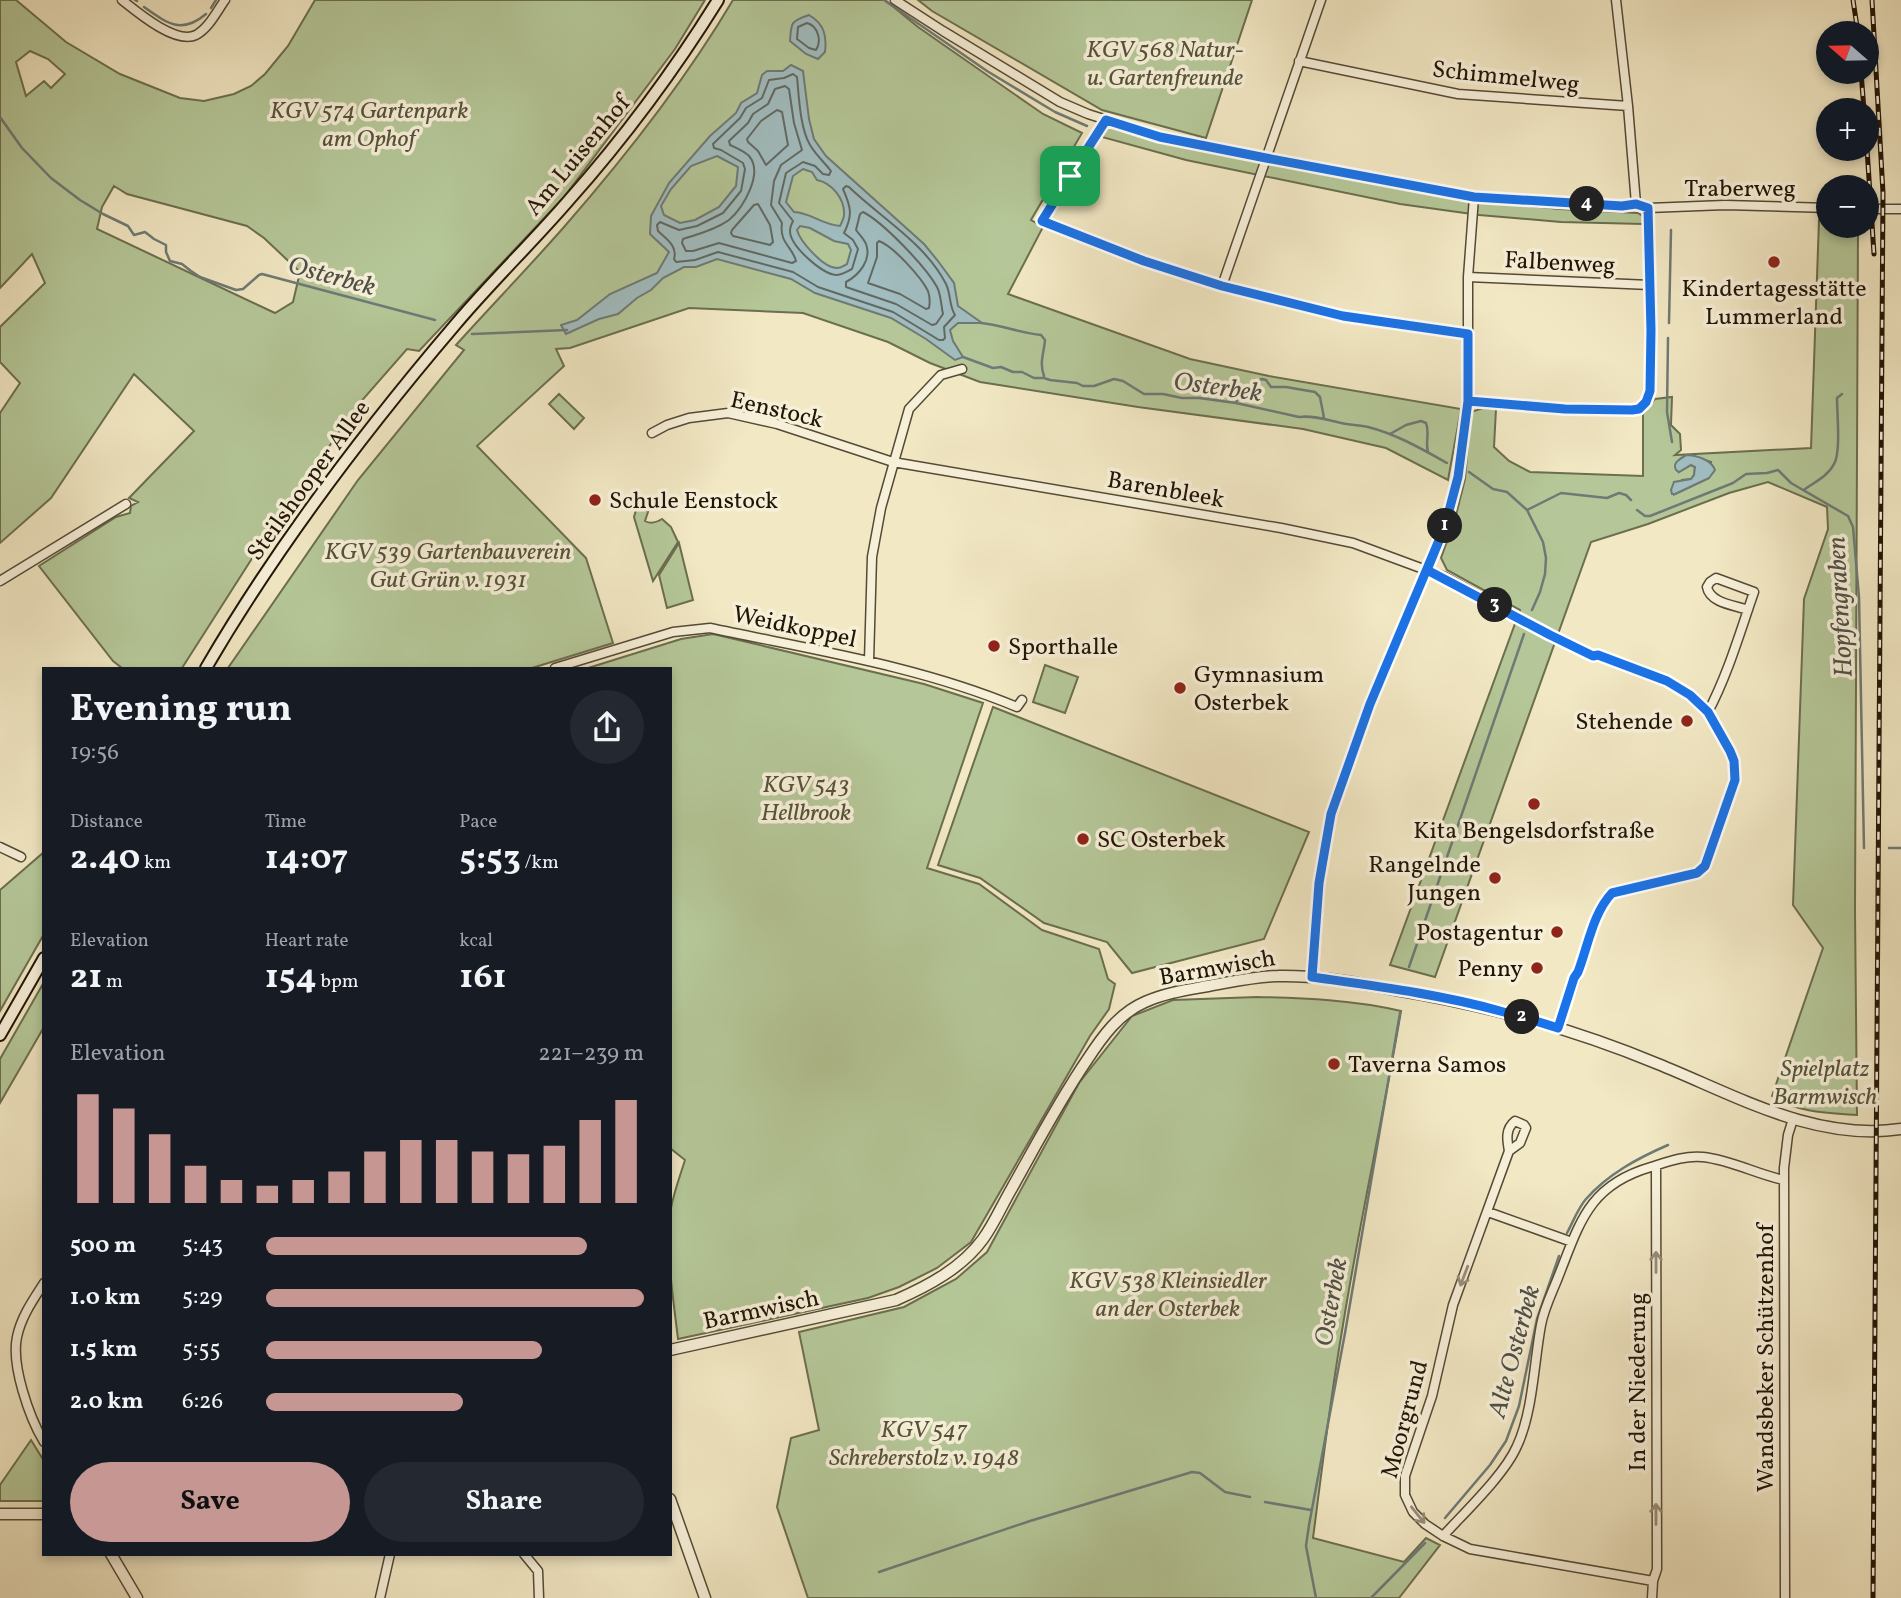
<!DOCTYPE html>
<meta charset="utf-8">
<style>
body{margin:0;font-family:Vollkorn,serif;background:#242831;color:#f1f3f6;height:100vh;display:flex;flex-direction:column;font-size:26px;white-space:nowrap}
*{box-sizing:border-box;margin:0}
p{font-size:23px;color:#9ea1a6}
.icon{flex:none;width:38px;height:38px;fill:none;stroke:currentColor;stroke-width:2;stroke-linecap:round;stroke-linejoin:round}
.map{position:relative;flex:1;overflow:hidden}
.drawer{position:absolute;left:42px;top:667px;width:630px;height:889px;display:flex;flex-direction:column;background:#171b24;border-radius:0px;box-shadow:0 4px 10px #0003}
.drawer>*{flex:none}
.needle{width:46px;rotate:290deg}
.buttons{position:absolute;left:1816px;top:21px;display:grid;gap:14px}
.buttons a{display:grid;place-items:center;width:63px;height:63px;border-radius:50%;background:#171b24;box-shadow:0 4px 10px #0003;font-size:35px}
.pin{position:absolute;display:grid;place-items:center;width:60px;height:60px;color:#fff;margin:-30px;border-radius:14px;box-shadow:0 4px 10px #0006}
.km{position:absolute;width:35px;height:35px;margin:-18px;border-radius:50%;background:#222;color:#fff;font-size:19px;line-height:35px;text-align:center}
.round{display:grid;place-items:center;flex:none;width:74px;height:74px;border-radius:37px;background:#242831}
.headline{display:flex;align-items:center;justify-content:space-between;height:119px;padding:0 28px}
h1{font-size:38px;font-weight:700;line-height:52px}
.figures{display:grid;grid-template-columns:repeat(3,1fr);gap:10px;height:119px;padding:7px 28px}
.figures div{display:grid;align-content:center}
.figures b{font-size:35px;font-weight:700}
.figures small{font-size:19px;font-weight:400}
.figures p{font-size:19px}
.chart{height:196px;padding:14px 28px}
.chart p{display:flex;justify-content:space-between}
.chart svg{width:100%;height:126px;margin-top:7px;stroke:#c59692;stroke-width:6}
.button{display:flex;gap:14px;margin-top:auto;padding:14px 28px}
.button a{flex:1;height:80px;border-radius:42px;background:#c59692;color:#111;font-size:28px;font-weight:700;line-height:80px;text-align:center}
.button a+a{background:#242831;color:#f1f3f6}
ul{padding:0 28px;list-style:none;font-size:23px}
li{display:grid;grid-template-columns:112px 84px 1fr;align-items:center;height:52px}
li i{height:18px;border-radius:9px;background:#c59692}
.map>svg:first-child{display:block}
.green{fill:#b5c798;stroke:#6b6e4f;stroke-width:2;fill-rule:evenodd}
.water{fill:#a1bdc0;stroke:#6e7a76;stroke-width:2;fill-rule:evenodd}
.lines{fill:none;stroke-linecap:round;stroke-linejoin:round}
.shore{stroke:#616963;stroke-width:2}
.stream{stroke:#6e7a76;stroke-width:2.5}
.minor-casing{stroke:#554a36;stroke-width:11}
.tertiary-casing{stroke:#554a36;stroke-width:13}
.secondary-casing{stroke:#211506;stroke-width:14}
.minor{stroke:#f7f0d9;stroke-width:8}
.tertiary{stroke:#f7f0d9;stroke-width:10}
.secondary{stroke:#f7f0d9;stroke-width:10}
.rail-casing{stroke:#211506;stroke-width:5}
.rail{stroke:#f7f0d9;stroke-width:2.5;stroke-dasharray:8;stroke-linecap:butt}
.oneway{stroke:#978d7a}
.route-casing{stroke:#fff;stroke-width:14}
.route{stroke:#1a73e8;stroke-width:9}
.poi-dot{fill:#8f2418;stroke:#f7f0d9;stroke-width:2.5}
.labels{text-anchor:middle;stroke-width:7;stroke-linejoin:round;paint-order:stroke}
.park-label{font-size:24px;font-style:italic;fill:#555339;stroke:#f7f0d9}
.street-label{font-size:24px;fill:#211506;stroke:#f7f0d9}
.poi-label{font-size:24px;fill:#211506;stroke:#f7f0d9;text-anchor:start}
.water-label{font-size:26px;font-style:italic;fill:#4e5047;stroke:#f7f0d9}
</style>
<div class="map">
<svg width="1901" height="1598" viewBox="0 0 1901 1598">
<rect width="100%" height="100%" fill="#f2e8c4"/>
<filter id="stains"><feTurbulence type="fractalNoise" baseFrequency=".00286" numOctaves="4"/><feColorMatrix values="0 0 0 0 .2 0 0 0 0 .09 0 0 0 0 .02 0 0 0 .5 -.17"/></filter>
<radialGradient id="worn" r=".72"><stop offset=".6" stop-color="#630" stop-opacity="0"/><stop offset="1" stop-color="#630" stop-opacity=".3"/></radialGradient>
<path class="green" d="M0,0H16L66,42L120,74L180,98L204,101L234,94L251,86L265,74L288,46L315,0H705L675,49L564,197L419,351L407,349L357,406L251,560L182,668H122L113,661L39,566L116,517L130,513L131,506L138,502L129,498L194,431L134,374L51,498L0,543V413L20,383L0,362V327L45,283L32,254L0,288ZM30,51L48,59L65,74L51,88L44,81L26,96L16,62ZM114,186L127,194L247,226L264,238L300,272L293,302L275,313L97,229L102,207Z
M733,0H885L918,27L1043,114L1082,133L1031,220L1043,227L1008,294L1190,359L1269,376L1461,409L1448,480L1386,448L1303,429L1138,407L980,382L930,363L888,342L803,313L689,308L570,348L556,349L564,366L477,446L586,558L613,643L532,668H228L358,480L464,350L456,345C492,305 529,267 564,227C626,156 685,81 733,0Z
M918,0H1252L1206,138L1102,110L932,11Z
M1109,126L1262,163L1456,199L1560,209L1638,213L1644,217L1643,224L1561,222L1479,215L1400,204L1186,160L1102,137Z
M1819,220L1829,221V226H1858L1855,910L1857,1115C1827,1113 1798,1113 1772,1096L1823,948L1793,905L1804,599L1828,529L1827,507L1768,482L1729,493L1648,524L1591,542L1435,977L1390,965L1520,610L1447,570L1441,558L1455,519L1465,479L1471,412L1483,408L1496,409L1494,447L1509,461L1530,472L1643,476V414L1655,399L1672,397L1671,425L1680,434L1681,450L1675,455L1811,448ZM1686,455H1690L1711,462L1709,478L1675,494L1682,480L1691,479L1694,475L1695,467L1691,465L1679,472L1680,459Z
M559,394L584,418L574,429L549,404Z
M641,507L648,512L645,521C650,524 657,522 662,519L671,527L678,542L653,581L634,517L636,510Z
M679,543L693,600L667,608L659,575Z
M713,634L924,684L983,703L927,868L979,884L1042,930L1099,949L1108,979L1115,984L1109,1009L1090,1036L971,1242L937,1268L899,1287L868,1298L678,1339C673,1296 665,1250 671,1208C674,1192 680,1176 685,1160L670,1148V668H588L681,639Z
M1045,665L1078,677L1065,713L1033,702Z
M993,707L1309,832L1264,939L1132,973L1107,942L1044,923L980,878L938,865Z
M44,852V934L0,1011V890Z
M44,982V1027L0,1103V1059Z
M1257,997C1305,998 1354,1000 1401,1011C1383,1118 1359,1224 1342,1331C1330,1400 1322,1469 1313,1538L1404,1562L1426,1538L1440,1545L1399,1598H808L777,1507L791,1438L819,1430L799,1332L904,1307L956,1279L987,1252L1079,1083L1132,1016L1173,1000Z
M31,1440L44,1461V1501H0V1485Z"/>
<path class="water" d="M809,15C824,24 827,35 825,52L818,59L806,54L790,41C791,22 791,21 809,15Z
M791,65L803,71L809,119L814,139L826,156L924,244L938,261L954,283L958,306L982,323H958L950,330L953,341L963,357L955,360L926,339L891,318L815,293L791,279L717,259L696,267H684L663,278L651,290L637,298L618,314L599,319L566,334L561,325L577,320L610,294L657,273L669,252L650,234L651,216L669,183L710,136L736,113L741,103L757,93L762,75L767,71H783ZM717,156L738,167L736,186L719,207L695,220L680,223L664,215L661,206L671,189L691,166ZM803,169L812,172L817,180C832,183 845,199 844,215C844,217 841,224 840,226C820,224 812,213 794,212L786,202L793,176ZM800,226L810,228L834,241L848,244L851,250L847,264C843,266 841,268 837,268C823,268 800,241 797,230Z
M1686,455C1696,455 1712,460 1715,470L1709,478L1675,494H1672L1671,490L1674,482L1691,479L1694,475L1695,467L1691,465L1679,472L1676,470C1672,462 1680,460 1686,455Z"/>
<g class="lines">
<path class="shore" d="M807,23C818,26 822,41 816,50L809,48L797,39L798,27Z
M793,74L797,77C799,97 800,128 810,145C816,155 824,162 831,171L829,175L823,174L815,166L803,162L786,173L779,203L793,221C792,223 790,228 790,231C790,246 822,274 836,275C842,275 846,272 852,269L858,249L853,240L844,233C853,215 851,207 843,189L846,186L849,187C881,218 925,243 946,284C951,294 949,306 955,315L944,327L945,338L943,340H939L893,312L818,287L793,272L718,252L695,260L676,262L674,259C678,246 666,239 658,231L657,225L660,222L679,230L697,226L723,213L741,191L745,169L743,163L721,150L714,148L713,144L740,118L746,108L762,98L769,80L784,78Z
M785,86L789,89L794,123L802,150L781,165L774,181L771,205L782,223C779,243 792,246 796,261L792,263L719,243L693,251H686L682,243L683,239C698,234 715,230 729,220C743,208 764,173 749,156C744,151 736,148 730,145L729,141L748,123L753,114L768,104L775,89Z
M777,110L782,112L788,145L766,165L758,151L748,142L747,139L761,121Z
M758,204L770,225L773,242L770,245L733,236L731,233L732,230L754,205Z
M863,212C883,222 926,267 937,287C941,294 941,305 943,314L936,324L932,325L896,304L846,287V282C859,275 872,260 866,244C864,239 859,234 856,230L860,214Z
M879,241C893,246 921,277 928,291C930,297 930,303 929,308L926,309L900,294L868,283L877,257V243Z"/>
<path class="stream" d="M135,0L137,1
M884,0L987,71L1055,112L1087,126
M144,7C167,23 181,35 206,14
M211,8L216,0
M0,117L22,148L51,178L80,200L103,214L128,226L134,235L145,232L154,239L166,245V252L170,261L182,264L191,271L200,277L236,290L243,289L259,275L262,274L435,320
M981,323C1002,325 1020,333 1041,335L1045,340C1044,353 1039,363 1044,376
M1669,323L1671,230
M472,334L567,330
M1668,338L1667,412L1672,442
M963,357L993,368L1001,367L1013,372H1022L1034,378H1044L1050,380L1077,383L1083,386H1094L1114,379L1123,381L1144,394H1163L1182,398H1199L1236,403L1299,417C1313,415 1327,420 1341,423C1350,425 1359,425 1368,427C1396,434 1422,449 1447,463
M1236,403C1241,390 1249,385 1262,379L1266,380L1271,387H1286L1315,392L1320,397L1324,418
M1390,434L1406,425L1421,421L1426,423C1430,433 1425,442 1428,452
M1469,472L1493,489L1507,492L1527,510L1543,542L1546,558L1545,574L1540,592L1532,610
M1805,489C1815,482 1828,476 1834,464C1841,453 1837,413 1837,398L1842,394
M1527,510L1561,493L1607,498L1619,493L1626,495L1631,500
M1637,510L1645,516H1650L1733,483L1746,474L1767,473L1778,470L1791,483L1848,516L1853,527L1859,597L1864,848
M1889,848H1901
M1409,967L1524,634
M1567,1233C1573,1222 1578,1208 1586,1199C1608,1174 1638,1158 1668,1145
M1265,1502L1311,1510
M1445,1518L1490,1465L1506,1441L1519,1406L1537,1319L1559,1256
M879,1572L1030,1521L1192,1472L1200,1473L1225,1492L1250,1497
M1316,1598L1306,1546L1309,1525L1345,1333L1400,1013
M1371,1598L1425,1543"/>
<defs>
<path id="minor" d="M122,0C137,12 176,45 196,35C209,28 217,11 225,0
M895,0L943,31L1060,102L1088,114L1160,137L1266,158L1474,197L1622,206L1636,204L1648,208L1725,205L1829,208
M1616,0L1628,106L1636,204
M1299,61L1458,94L1628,106
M1106,120L1042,221L1144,261L1222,286L1343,316L1468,334
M1867,209H1901
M1468,277L1650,285
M1222,286L1321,0
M1468,401L1565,409L1631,410L1639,409L1646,402L1650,391L1651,330L1648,208
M652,433L667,425L689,418L728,413L777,424L893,462L1281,528L1353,543L1445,577L1550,635L1593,656L1599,655L1667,681L1690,695L1708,712L1730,751L1734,761L1735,780L1705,866L1697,873L1612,893L1605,900L1599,912L1558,1028
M0,581L126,504
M869,661L872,557L881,508L909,409L941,375L962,369
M555,668L673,632L710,628C813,650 919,666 1017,707L1022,700
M1708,712C1728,674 1740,632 1754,592L1716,578L1710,582L1707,587C1710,603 1734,605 1748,610
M0,847L21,857
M1312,977L1319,883L1331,814L1369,704L1445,526L1458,477L1468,401V277L1474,197
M1509,1151C1507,1140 1505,1129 1515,1121L1524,1125L1526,1128L1520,1143L1509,1151L1453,1305L1432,1396L1405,1476V1495L1413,1512L1425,1524L1443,1536L1470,1549L1653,1581
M1488,1212L1572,1242
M44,1283C33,1300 21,1317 17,1337C11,1365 29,1417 44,1442
M1443,1536C1465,1512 1505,1474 1517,1446C1533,1412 1534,1362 1541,1325C1544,1308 1553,1291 1559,1275C1580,1222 1589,1185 1651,1167C1667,1162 1685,1155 1703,1157C1731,1160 1756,1174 1784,1180
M524,1554L538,1571L539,1598
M380,1598L390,1554
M1652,1598L1653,1581L1657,1569L1656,1166
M1785,1598L1784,1168L1788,1135L1793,1119"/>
<path id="tertiary" d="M670,1350L896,1300C928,1286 962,1268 983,1239C994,1224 1002,1205 1012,1188C1036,1145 1059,1101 1087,1060C1102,1037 1119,1013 1145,1002C1165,993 1186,990 1208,986C1231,982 1255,976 1278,976C1318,975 1357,983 1396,990C1486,1005 1574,1029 1658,1064C1735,1095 1815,1142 1901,1129
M670,1499L705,1598
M0,1514H44
M111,1554L137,1598"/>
<path id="secondary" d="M206,668C277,546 363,433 455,325C491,282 532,243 569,200C624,138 674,71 718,0
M0,1035L44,958"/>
</defs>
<use href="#minor" class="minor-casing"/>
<use href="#tertiary" class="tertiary-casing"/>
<use href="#secondary" class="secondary-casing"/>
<use href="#minor" class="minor"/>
<use href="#tertiary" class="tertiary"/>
<use href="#secondary" class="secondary"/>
<defs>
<path id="rail" d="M1853,0L1858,33
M1872,0L1883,193L1873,1598
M1861,72L1864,110
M1867,149L1874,254"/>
</defs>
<use href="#rail" class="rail-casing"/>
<use href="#rail" class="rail"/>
</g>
<defs><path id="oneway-shaft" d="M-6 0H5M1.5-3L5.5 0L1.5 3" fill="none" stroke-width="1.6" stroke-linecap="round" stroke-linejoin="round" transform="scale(1.75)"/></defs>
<g class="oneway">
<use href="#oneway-shaft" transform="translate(1656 1262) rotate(-90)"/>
<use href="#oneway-shaft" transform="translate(1464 1276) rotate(111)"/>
<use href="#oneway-shaft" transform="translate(1656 1514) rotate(-90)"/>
<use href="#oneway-shaft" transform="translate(1418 1515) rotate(51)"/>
</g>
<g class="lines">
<defs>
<path id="route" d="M1070,176L1042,221L1144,261L1222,286L1343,316L1468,334V401L1458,477L1445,526L1370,704L1331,814L1319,883L1312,977C1375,986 1439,994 1500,1011C1520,1016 1539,1022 1558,1028L1574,978L1578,972C1588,946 1593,913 1612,893L1697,873L1705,866L1735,780L1734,761L1730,751L1708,712L1690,695L1667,681L1598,655L1593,656L1550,635L1427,570L1445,526L1458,477L1468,401L1565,409L1632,410L1639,409L1646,402L1650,391L1651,330L1648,208L1636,204L1622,206L1474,197L1266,158L1160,137L1106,120L1070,176"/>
</defs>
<use href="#route" class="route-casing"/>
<use href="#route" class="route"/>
</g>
<g class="poi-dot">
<circle cx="1774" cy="262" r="7"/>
<circle cx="595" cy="500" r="7"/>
<circle cx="994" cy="646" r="7"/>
<circle cx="1180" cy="688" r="7"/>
<circle cx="1687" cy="721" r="7"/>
<circle cx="1534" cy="804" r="7"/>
<circle cx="1083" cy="839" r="7"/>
<circle cx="1495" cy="878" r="7"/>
<circle cx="1557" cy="932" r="7"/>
<circle cx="1537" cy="968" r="7"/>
<circle cx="1334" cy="1064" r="7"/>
</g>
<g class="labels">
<g class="park-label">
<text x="1165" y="57">KGV 568 Natur-<tspan x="1165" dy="28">u. Gartenfreunde</tspan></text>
<text x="369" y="118">KGV 574 Gartenpark<tspan x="369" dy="28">am Ophof</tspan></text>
<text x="448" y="559">KGV 539 Gartenbauverein<tspan x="448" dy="28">Gut Grün v. 1931</tspan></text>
<text x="806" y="792">KGV 543<tspan x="806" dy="28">Hellbrook</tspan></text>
<text x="1825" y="1076">Spielplatz<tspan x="1825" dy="28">Barmwisch</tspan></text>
<text x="1168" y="1288">KGV 538 Kleinsiedler<tspan x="1168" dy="28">an der Osterbek</tspan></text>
<text x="924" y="1437">KGV 547<tspan x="924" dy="28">Schreberstolz v. 1948</tspan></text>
</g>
<g class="street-label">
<text transform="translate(1506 76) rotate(6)" y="8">Schimmelweg</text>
<text transform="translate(577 155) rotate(-50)" y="8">Am Luisenhof</text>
<text x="1740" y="196">Traberweg</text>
<text transform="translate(1560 262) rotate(3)" y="8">Falbenweg</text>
<text transform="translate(777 409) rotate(13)" y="8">Eenstock</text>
<text transform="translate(308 480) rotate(-54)" y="8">Steilshooper Allee</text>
<text transform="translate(1166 489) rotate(10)" y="8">Barenbleek</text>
<text transform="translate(795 626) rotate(12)" y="8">Weidkoppel</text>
<text transform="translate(1217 967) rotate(-10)" y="8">Barmwisch</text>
<text transform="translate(761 1309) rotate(-12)" y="8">Barmwisch</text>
<text transform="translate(1765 1358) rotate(-90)" y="8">Wandsbeker Schützenhof</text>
<text transform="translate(1637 1382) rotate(-90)" y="8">In der Niederung</text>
<text transform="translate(1404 1419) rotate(-75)" y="8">Moorgrund</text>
</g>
<g class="poi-label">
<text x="1774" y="296" text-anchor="middle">Kindertagesstätte<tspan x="1774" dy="28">Lummerland</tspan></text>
<text x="609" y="508">Schule Eenstock</text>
<text x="1008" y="654">Sporthalle</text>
<text x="1194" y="682">Gymnasium<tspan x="1194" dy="28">Osterbek</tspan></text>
<text x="1673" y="729" text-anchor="end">Stehende</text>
<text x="1534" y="838" text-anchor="middle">Kita Bengelsdorfstraße</text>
<text x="1097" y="847">SC Osterbek</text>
<text x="1481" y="872" text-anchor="end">Rangelnde<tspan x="1481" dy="28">Jungen</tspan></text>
<text x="1543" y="940" text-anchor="end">Postagentur</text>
<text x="1523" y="976" text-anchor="end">Penny</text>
<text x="1348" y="1072">Taverna Samos</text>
</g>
<g class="water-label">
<text transform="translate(332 275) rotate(15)" y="9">Osterbek</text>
<text transform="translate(1218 386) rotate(8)" y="9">Osterbek</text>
<text transform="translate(1839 607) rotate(-93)" y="9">Hopfengraben</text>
<text transform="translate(1330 1302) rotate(-80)" y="9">Osterbek</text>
<text transform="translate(1513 1351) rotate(-75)" y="9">Alte Osterbek</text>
</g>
</g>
<rect width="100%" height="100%" filter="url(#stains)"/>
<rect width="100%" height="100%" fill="url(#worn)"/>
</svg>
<div class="buttons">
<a><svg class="needle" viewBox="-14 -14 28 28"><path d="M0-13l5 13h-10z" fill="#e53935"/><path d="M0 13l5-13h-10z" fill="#9ea1a6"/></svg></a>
<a>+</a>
<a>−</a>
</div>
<div class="pin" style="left:1070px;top:176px;background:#1e9e55"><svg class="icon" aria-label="arrive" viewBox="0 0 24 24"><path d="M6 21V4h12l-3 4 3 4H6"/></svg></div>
<b class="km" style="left:1445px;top:526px">1</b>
<b class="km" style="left:1522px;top:1017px">2</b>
<b class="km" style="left:1495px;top:605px">3</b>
<b class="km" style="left:1587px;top:204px">4</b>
<section class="drawer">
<div class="headline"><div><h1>Evening run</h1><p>19:56</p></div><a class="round"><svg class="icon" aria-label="share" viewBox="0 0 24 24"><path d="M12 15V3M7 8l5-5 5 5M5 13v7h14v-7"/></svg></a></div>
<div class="figures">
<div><p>Distance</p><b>2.40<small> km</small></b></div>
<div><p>Time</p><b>14:07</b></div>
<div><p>Pace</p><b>5:53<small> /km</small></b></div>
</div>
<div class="figures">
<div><p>Elevation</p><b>21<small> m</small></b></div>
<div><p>Heart rate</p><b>154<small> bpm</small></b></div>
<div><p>kcal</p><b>161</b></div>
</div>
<div class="chart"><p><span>Elevation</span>221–239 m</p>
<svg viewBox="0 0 160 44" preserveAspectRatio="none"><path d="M5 44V6M15 44V11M25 44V20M35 44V31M45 44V36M55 44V38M65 44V36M75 44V33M85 44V26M95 44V22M105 44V22M115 44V26M125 44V27M135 44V24M145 44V15M155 44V8"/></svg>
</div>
<ul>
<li><b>500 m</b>5:43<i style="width:85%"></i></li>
<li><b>1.0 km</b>5:29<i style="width:100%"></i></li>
<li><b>1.5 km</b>5:55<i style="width:73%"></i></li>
<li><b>2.0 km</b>6:26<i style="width:52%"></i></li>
</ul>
<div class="button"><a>Save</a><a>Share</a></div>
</section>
</div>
